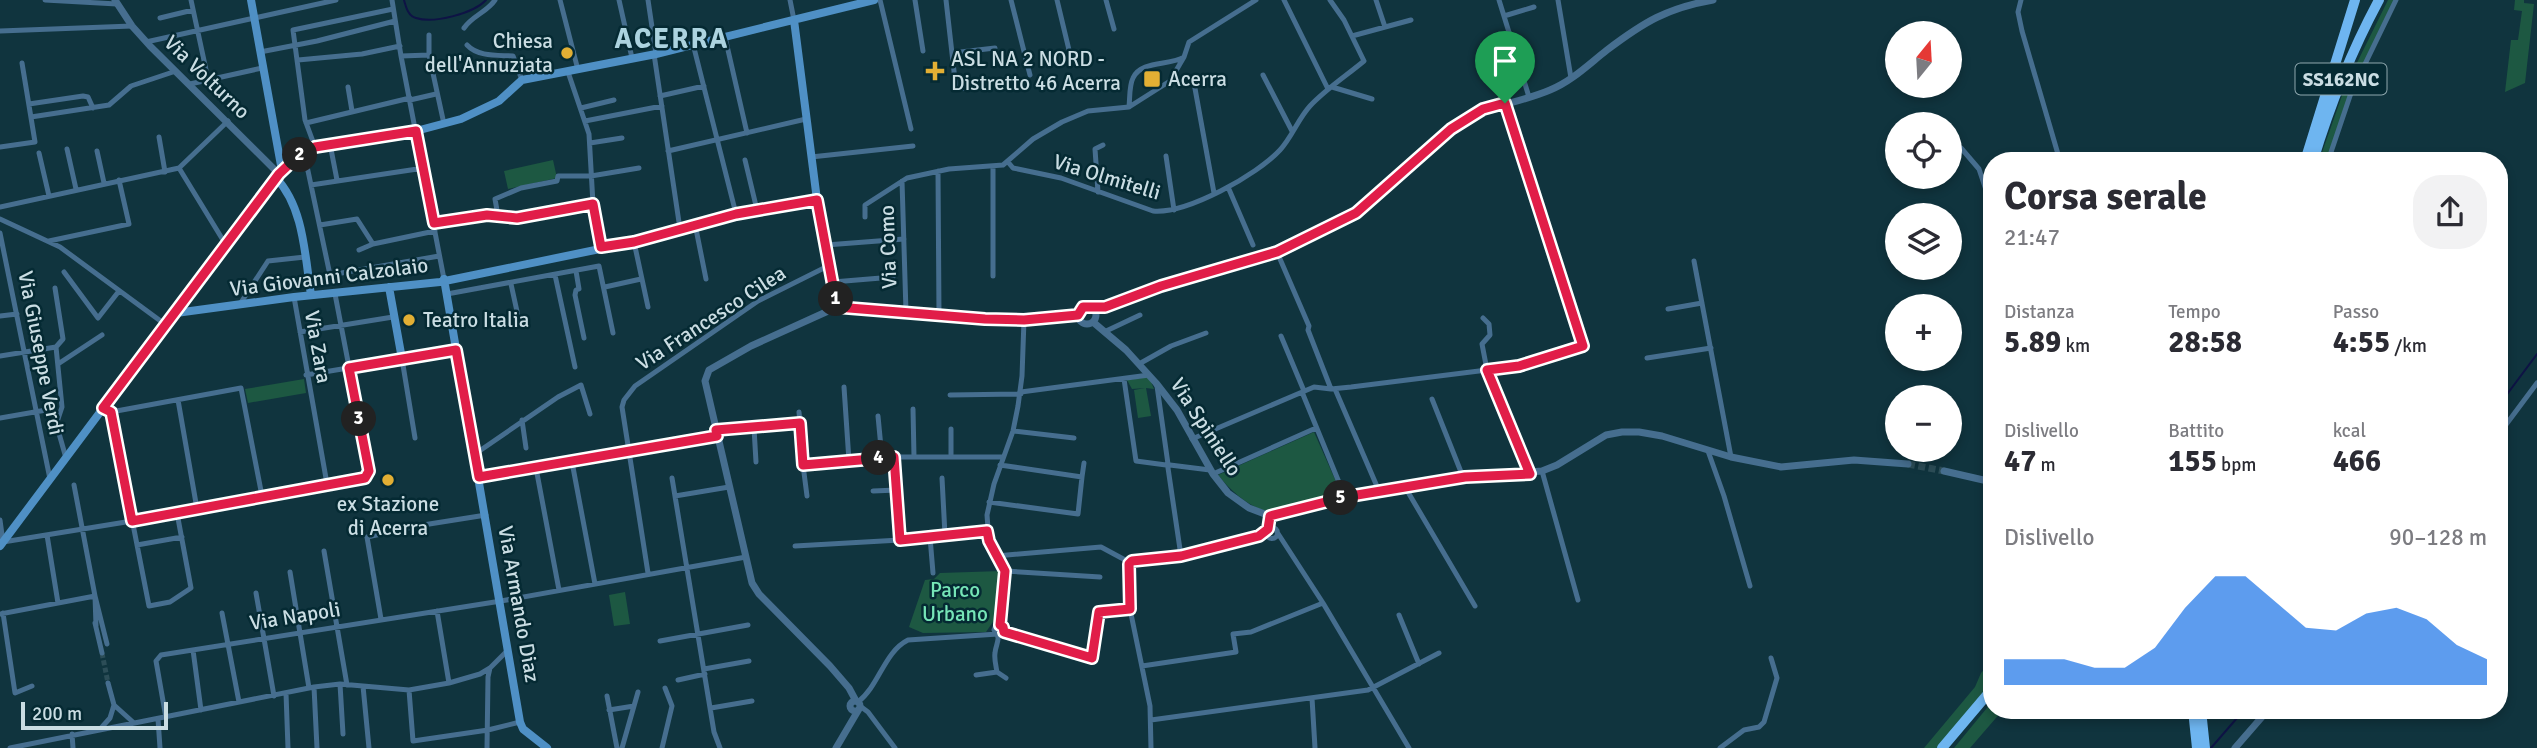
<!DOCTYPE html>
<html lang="it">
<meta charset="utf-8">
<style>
body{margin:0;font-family:Signika,sans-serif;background:#f2f2f3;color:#2b2b33;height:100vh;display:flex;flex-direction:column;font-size:26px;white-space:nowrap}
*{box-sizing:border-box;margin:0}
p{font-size:23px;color:#7c7c81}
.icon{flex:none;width:38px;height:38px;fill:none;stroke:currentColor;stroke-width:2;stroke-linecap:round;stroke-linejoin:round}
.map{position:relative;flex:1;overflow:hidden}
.panel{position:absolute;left:1983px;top:152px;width:525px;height:567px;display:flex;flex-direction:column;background:#fff;border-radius:28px;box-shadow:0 4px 10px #0003}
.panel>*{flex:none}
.needle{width:46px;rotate:18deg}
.fabs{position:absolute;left:1885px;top:21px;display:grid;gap:14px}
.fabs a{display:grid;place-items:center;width:77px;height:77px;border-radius:50%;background:#fff;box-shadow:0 4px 10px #0003;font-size:35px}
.scale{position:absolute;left:21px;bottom:18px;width:147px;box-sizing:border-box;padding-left:7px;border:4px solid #cadde3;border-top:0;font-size:19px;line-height:24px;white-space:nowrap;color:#cadde3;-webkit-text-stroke:5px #052a33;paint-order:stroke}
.pin{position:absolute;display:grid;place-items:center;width:60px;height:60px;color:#fff;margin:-72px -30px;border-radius:50% 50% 50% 0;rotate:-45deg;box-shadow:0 0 7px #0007}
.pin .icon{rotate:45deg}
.km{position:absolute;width:35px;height:35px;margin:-18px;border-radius:50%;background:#222;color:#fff;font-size:19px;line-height:35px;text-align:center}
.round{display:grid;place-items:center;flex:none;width:74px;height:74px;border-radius:28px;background:#f2f2f3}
.overview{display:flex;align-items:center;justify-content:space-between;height:119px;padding:0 21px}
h1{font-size:38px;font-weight:700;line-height:52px}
.metrics{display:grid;grid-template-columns:repeat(3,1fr);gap:10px;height:119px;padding:7px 21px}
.metrics div{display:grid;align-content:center}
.metrics b{font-size:30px;font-weight:700}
.metrics small{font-size:19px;font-weight:400}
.metrics p{font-size:19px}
.chart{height:196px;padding:14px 21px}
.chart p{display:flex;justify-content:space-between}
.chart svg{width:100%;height:126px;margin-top:7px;fill:#1a73e8;opacity:.7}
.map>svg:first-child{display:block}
.green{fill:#1d5842}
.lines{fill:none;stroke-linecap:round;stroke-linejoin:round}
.stream{stroke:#0e1345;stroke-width:2}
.minor-tunnel{stroke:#2c4d57;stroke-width:5;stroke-dasharray:5 2.5;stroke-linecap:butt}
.tertiary-tunnel{stroke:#2c4d57;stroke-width:7;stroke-dasharray:7 3.5;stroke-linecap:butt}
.minor{stroke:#466e8f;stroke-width:5}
.tertiary{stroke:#466e8f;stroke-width:7}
.secondary{stroke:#4f90c5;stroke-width:8}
.trunk{stroke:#6eb5f0;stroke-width:10}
.route-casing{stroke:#fff;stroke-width:14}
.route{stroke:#e11d48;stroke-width:9}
.poi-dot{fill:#e2af34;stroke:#052a33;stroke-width:2.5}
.labels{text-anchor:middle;stroke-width:5;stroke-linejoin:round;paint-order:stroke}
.shield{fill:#052a33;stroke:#8fa7ae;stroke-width:2}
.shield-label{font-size:19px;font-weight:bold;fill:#cadde3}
.poi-label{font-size:21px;fill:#cadde3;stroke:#052a33;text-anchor:start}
.street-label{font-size:21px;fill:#cadde3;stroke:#052a33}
.park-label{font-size:21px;fill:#76e5b7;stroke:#052a33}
.district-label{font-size:28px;font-weight:bold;letter-spacing:2px;fill:#acd3df;stroke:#052a33}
</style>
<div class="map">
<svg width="2537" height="748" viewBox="0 0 2537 748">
<rect width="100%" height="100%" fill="#10343e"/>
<path class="green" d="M2388,0H2395L2363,64L2327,161H2319L2345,87Z
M2515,0H2524V3L2534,4L2525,83L2505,92L2511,40H2518L2522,11L2514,10Z
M553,160L557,178L508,189L504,171Z
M1149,377L1154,389L1146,388L1151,416L1138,418L1134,390L1145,388L1132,389L1127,380Z
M304,379L306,393L248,403L245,389Z
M1314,432L1341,493C1328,497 1282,514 1272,512C1250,509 1231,491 1218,475Z
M1002,571L997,616L986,632L923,633L909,627L925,580L934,579L940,573Z
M625,592L630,624L614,626L609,595Z
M1991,662V683L1937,748H1924L1975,687L1981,673Z
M1991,703L1992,710L2002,711L1970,748H1954Z"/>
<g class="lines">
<path class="stream" d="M404,0C406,7 408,16 416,18C434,24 474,13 486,0
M2499,405L2537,354
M2211,748L2244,710"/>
<path class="minor-tunnel" d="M102,653L108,683"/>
<path class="tertiary-tunnel" d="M1908,464L1944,471"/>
<path class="minor" d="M45,0L117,4
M191,0L208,79
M392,0L401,56L444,279
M560,0L578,70
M619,0L632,58
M648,0L656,54
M790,0L794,20
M880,0L911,129
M915,0L923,51
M946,0L956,89L987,86
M1011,0L1030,75
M1057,0L1069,50
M1106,0L1114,29
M1284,0L1328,89
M1376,0L1385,27
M1499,0L1529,97
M1558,0L1571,78
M2021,0L2018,12L2022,31L2060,161
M1504,16L1534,7
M160,18L193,10
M464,28C472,16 487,12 495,0
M0,31L132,26
M429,35V55L444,124
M1352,36L1411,20
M725,37L747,133
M146,42L336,0
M693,44L736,214
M467,45C478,57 498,55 513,56L522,80
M260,52L317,41L395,21
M952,53L995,48
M654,54L680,229
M401,56L429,55
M298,60L362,54L400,46
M568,72L589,134L593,204L602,247
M1263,75L1292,131
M1194,83L1214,193
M190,84L262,68
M348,87L352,111
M1332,87L1372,99
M660,96L704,86
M410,100L436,94
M29,104L83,96L88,97L93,108
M1129,107C1130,98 1129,86 1133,78C1141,60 1170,66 1184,57L1189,42L1256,0
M581,108L614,100
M31,117L109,105L131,86L176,71
M585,121L662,106
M306,123L410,98
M159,137L165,172
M590,143L622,138
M330,144L337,180
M0,147L35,142L22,63
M315,147L305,120L293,30L393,9
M1961,148L1979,169L1992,208
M67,149L76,189
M97,151L104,183
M668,151L806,119
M304,152L330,275L439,256
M39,153L49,196
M1166,156L1174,210
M811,157L913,146
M745,160L757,210
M2328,161L2351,93L2396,0
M1008,162L1013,168L1061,178L1153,211C1187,214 1257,175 1280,150C1292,137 1298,119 1310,106C1326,89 1346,76 1364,61L1344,20L1330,0
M993,166V276
M179,168L226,245
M179,168L228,121
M938,171L939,315
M902,181L906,312
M311,185L424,168
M1228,187L1253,245
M1098,192L1095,149L1103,145
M0,207L179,168
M498,216L495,199L521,188L557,181L558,176H591L639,168
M865,217V205L907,178L949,169L1003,165L1033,139L1062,122L1088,111L1129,107L1170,81L1184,57
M0,219L60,247L166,325
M434,223L487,215L517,218L593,204
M695,224L706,279
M320,225L357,219L373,244L435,231
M0,233L50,479
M49,241L129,224L119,180
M634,242L648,307
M826,245L904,239
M359,250L373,244
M1277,252L1309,326L1308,330L1331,389
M1694,261L1731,457
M576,271L579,289L576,290L575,295L584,338
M64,272L98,318L119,291
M555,275L575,367
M833,282L893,277
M511,284L518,316
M605,287L641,279
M447,294L599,266L613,333
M294,297L327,484
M240,304L268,261L305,257
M1668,309L1702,303
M0,316L17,314
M1483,318L1489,324L1490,335L1482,344L1487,370L1530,474
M300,332L393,317
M1104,332L1140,315
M1281,336L1304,391
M56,347L62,407L57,422
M0,356L56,347L63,339L55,288
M1647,358L1711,348
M58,364L102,335
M1139,364L1171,346L1206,333
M306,375L402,359L415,438
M1124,379L1136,461L1166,465
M1157,386L1168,464
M844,387L849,461
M1335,389L1379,491
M1021,392L1149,375
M1302,392L1345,497
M950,395L1021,394
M1432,399L1463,477
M178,400L197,509
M913,409L914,457
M111,412L149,606L170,602L191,588L177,513
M111,412L241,388L262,496
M799,412L800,423
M878,416L882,458
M0,418L52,409L66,458
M522,420L526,448
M754,428L756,462
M951,429V457
M716,430L800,423L803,465L894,457H1003
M1013,431L1074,438
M2499,434L2537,383
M1192,439L1314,387L1331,389L1351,387L1519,366L1583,346L1505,103
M1708,451L1724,496L1750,586
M475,454L558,397L581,385L590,414
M894,457L900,540
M572,462L595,584
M803,465L807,496
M1170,465L1210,470
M536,468L559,590
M1168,468L1181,556
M1542,471L1578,600
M1213,474L1316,428
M479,477L717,436
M1082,477L1084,463
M672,478L714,732L720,748
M942,478L945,535
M74,485L95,596L96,626
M1405,487L1475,606
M873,491L897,490
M675,496L729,487
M989,502L1078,514L1082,477L1000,465
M0,520L3,542L132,521L365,478L369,471L335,294
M1266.5 533a5.5 5.5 0 1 1 11 0a5.5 5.5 0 1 1-11 0Z
M1277,532L1323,603L1409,748
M47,535L58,603
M930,537L933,573
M137,545L182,537
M795,546L900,540L987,531
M324,551L347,685
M996,556L1101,547L1127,561
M1132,561L1181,556L1267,536
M1129,564L1130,609L1150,706L1151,748
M1005,571L1100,577
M290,572L309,688
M648,573L622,407L624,400L635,386L758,301L830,265
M256,593L274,696
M437,611L449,683
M3,613L15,693L32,686
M222,613L239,702
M0,614L95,596L107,644
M1399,615L1419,664
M381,619L367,537L423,525L486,515
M95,623L102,653
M1004,631L1092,658L1099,612L1130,609
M998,634L1004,630L1000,625L1005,571L989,541L987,515L994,484L1013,431L1018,406L1022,376L1024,320
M660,641L748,625
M193,650L201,710
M1142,666L1236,652L1233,634L1251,632L1323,603
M704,669L749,661
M997,672L1006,678
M976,675L997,672C996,666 994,659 995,653C996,642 1002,639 994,630L996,625H1000
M678,680L705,674
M108,683L114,705L134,723
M340,684L343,734
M363,686L369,748
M314,687L317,748
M409,690L413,741L488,730L520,722
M286,693L288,748
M607,696L617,748
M1312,698L1315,748
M858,702C879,686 884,652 908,640L998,634
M860,706L868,712L895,748
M711,708L752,701
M609,710L634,706
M166,718L156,661L161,655L501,601L746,557
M158,719L160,748
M1151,720L1368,690L1439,653
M102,727L110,718L114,705
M72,734L73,748
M10,748L314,687L340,684L409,690L449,683L480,674L490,668
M487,748L488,677L490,668L508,650
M622,748L638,692
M662,748L672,706L665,688
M1720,748L1744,730L1759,727L1764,722L1777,678L1771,658"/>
<path class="tertiary" d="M115,0L132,26L150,46L279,174
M817,200L837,307
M1078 315a9 9 0 1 1 18 0a9 9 0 1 1-18 0Z
M1093,308L1105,307L1162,286L1274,254L1356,213L1464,120C1492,105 1522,102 1550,90C1572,81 1589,64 1607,50C1644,22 1667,8 1713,0
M1093,322L1126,350L1156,383L1177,410L1213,474L1228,493L1249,508L1270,516L1345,497L1465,477L1542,471L1557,465L1606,435L1622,432H1639L1662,436L1731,457L1781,467L1854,460L1908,464
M1944,471L1992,482
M856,701L849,688L830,666L759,594L752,583L705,381L709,370L751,346L837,307L985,319L1024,320L1078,315
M850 706a5 5 0 1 1 10 0a5 5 0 1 1-10 0Z
M836,748L859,709
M2235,748L2268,710"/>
<path class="secondary" d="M251,0L282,171
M276,178C304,207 305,257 311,295
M444,279L520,722L523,729L547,748
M389,287L402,359L456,350
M176,313L294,297L440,282L634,242L736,214L817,200L794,20
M0,546L267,189C281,172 294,157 315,147L416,131L461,119L499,101L522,80L656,54L874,0"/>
<path class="trunk" d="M2305,161L2355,0
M2313,161C2330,105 2351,52 2379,0
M2193,710L2197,748
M2201,710L2205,748
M1942,748L1992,689"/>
</g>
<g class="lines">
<defs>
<path id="route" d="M1505,103L1583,346L1519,366L1487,370L1530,474L1465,477L1345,497L1270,516L1268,529L1259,536L1181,556L1132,561L1129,564L1130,609L1099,612L1092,658L1004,632L1003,627L1000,625L1005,571L989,541L987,531L900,540L894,457L803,465L800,423L716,430L717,436L479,477L456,350L349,368L369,471L365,478L132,521L111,412L103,408L279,174L297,157L315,147L416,131L434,223L487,215L517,218L593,204L601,247L634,242L736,214L817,200L837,307L985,319L1024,320L1078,315L1083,307H1105L1161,286L1277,252L1356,213L1451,129L1483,109Z"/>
</defs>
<use href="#route" class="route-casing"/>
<use href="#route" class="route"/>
</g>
<g class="poi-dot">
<circle cx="567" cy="53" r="7"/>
<path d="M931.5 60.5h7v7h7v7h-7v7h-7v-7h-7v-7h7z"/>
<rect x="1143" y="70" width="18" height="18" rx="3.5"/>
<circle cx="409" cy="320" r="7"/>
<circle cx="388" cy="480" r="7"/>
</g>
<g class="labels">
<rect class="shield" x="2295.5" y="63.5" width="91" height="31" rx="5"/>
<g class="shield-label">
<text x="2341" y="86">SS162NC</text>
</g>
<g class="poi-label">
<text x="553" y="48" text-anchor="end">Chiesa<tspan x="553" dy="24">dell'Annuziata</tspan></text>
<text x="951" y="66">ASL NA 2 NORD -<tspan x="951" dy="24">Distretto 46 Acerra</tspan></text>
<text x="1168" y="86">Acerra</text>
<text x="423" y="327">Teatro Italia</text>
<text x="388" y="511" text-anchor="middle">ex Stazione<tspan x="388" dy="24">di Acerra</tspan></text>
</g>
<g class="street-label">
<text transform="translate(207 77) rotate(44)" y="7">Via Volturno</text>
<text transform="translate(1107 177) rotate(17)" y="7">Via Olmitelli</text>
<text transform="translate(888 247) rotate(-92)" y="7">Via Como</text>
<text transform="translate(329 277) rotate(-7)" y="7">Via Giovanni Calzolaio</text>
<text transform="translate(711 318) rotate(-33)" y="7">Via Francesco Cilea</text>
<text transform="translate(318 347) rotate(80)" y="7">Via Zara</text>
<text transform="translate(41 353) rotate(79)" y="7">Via Giuseppe Verdi</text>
<text transform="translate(1206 427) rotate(57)" y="7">Via Spiniello</text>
<text transform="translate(519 604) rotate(80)" y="7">Via Armando Diaz</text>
<text transform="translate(295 616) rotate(-9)" y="7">Via Napoli</text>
</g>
<g class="park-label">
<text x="955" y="597">Parco<tspan x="955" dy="24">Urbano</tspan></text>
</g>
<g class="district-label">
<text x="672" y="48">ACERRA</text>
</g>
</g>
</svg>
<div class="fabs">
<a><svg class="needle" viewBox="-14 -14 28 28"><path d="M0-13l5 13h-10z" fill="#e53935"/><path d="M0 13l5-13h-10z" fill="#7c7c81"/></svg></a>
<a><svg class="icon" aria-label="locate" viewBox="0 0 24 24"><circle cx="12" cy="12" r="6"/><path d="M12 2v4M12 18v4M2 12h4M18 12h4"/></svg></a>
<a><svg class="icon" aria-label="layers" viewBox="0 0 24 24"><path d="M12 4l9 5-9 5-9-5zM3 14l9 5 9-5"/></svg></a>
<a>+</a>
<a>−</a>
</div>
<div class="scale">200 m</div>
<div class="pin" style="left:1505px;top:103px;background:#1e9e55"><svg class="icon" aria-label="arrive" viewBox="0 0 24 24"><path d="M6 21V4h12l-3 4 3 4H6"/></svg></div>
<b class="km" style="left:836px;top:299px">1</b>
<b class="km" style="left:300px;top:155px">2</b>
<b class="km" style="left:359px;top:419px">3</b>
<b class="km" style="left:879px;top:458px">4</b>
<b class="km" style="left:1341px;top:498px">5</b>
<section class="panel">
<div class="overview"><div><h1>Corsa serale</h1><p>21:47</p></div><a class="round"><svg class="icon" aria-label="share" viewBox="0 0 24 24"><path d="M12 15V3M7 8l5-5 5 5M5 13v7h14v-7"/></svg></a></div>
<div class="metrics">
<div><p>Distanza</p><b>5.89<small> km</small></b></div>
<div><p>Tempo</p><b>28:58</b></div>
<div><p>Passo</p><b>4:55<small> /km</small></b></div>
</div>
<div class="metrics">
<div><p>Dislivello</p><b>47<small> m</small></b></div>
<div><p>Battito</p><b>155<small> bpm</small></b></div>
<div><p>kcal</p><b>466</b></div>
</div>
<div class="chart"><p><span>Dislivello</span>90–128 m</p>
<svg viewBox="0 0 160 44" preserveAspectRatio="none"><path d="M0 44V35L10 35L20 35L30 38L40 38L50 31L60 17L70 6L80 6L90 15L100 24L110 25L120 19L130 17L140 21L150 30L160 35V44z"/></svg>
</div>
</section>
</div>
